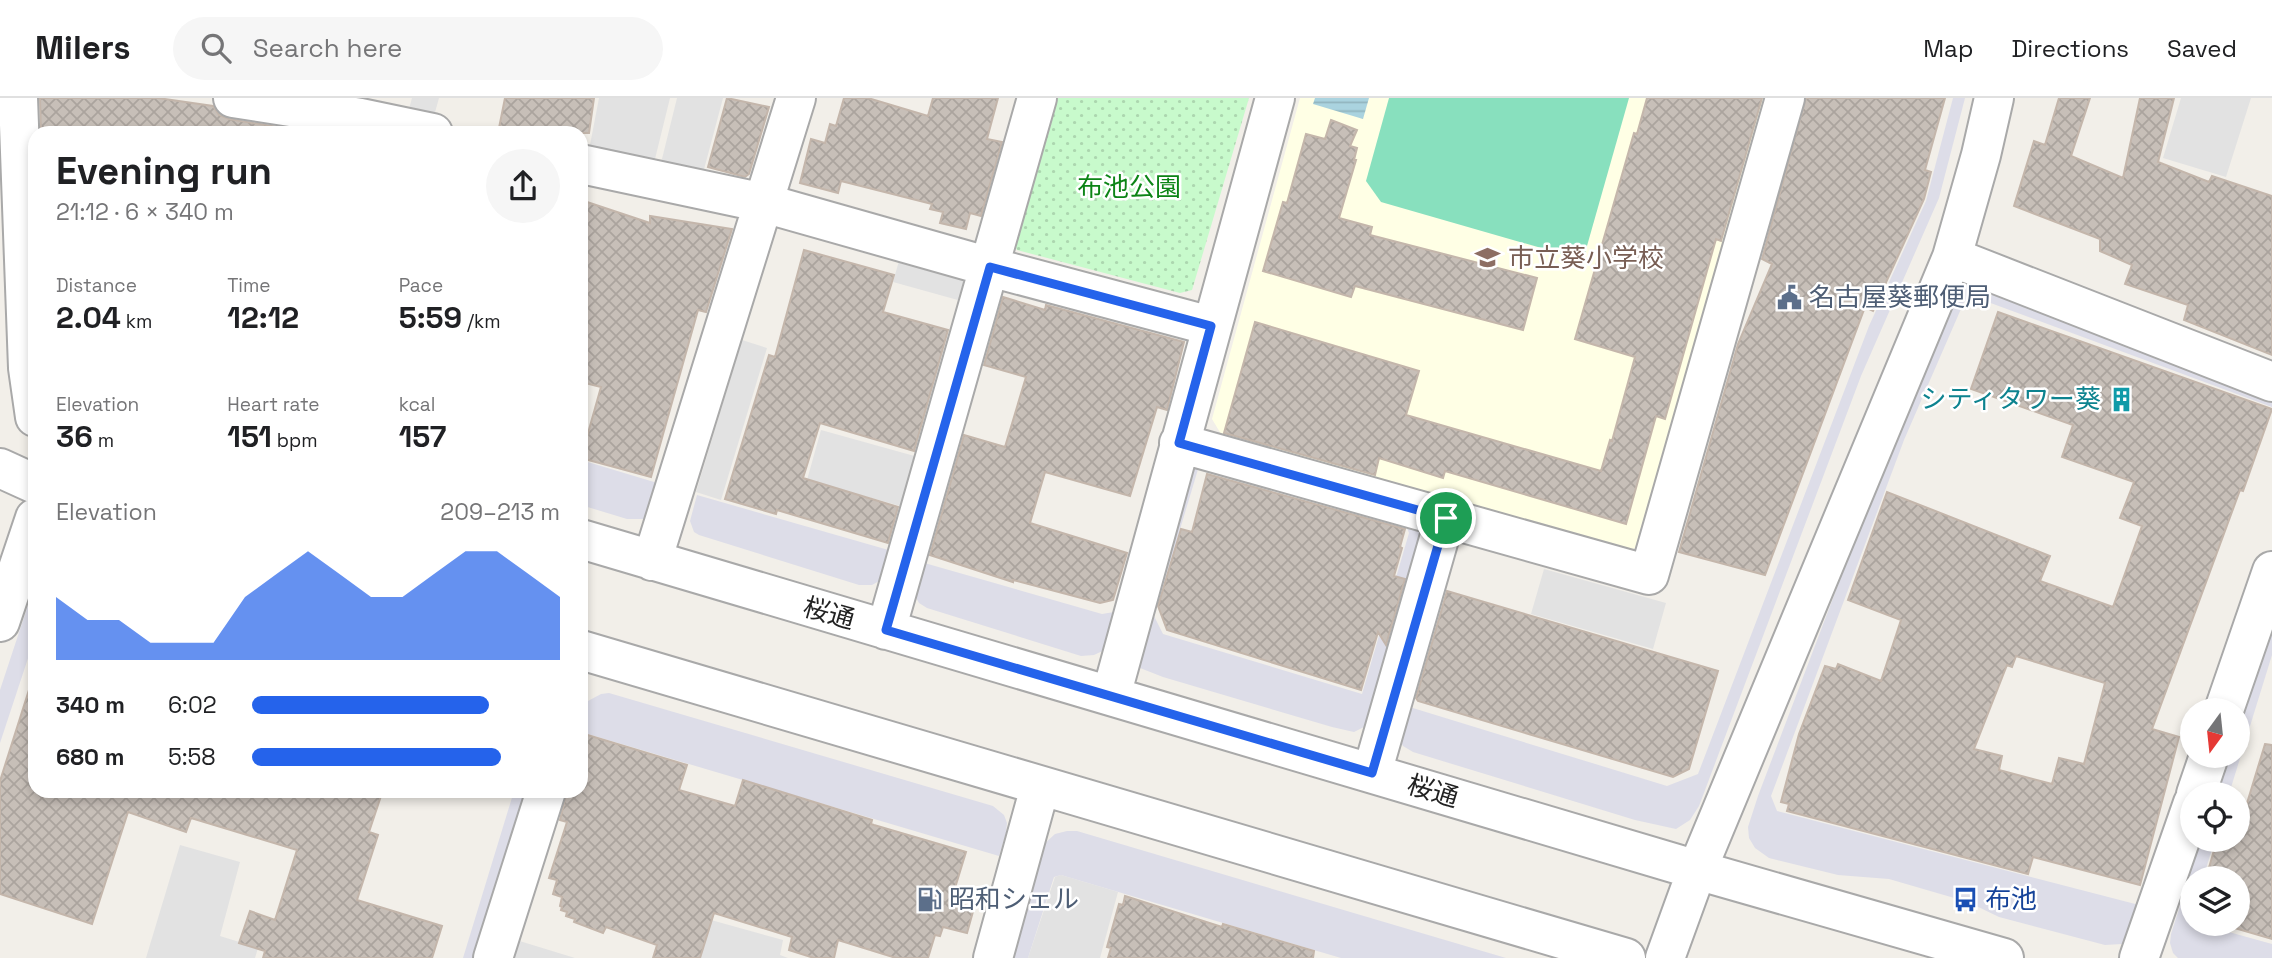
<!DOCTYPE html>
<meta charset="utf-8">
<style>
body{margin:0;font-family:"Space Grotesk","Noto Sans JP",sans-serif;background:#f6f6f6;color:#202124;height:100vh;display:flex;flex-direction:column;font-size:26px;white-space:nowrap}
*{box-sizing:border-box;margin:0}
p{font-size:23px;color:#757577}
.icon{flex:none;width:38px;height:38px;fill:none;stroke:currentColor;stroke-width:2;stroke-linecap:round;stroke-linejoin:round}
.map{position:relative;flex:1;overflow:hidden}
.side{position:absolute;left:28px;top:28px;width:560px;height:672px;display:flex;flex-direction:column;background:#fff;border-radius:21px;box-shadow:0 4px 10px #0003}
.side>*{flex:none}
.needle{width:46px;rotate:195deg}
.fabs{position:absolute;left:2180px;top:600px;display:grid;gap:14px}
.fabs a{display:grid;place-items:center;width:70px;height:70px;border-radius:50%;background:#fff;box-shadow:0 4px 10px #0003;font-size:35px}
.pin{position:absolute;display:grid;place-items:center;width:60px;height:60px;color:#fff;margin:-30px;border:4px solid #fff;border-radius:50%;box-shadow:0 2px 7px #0007}
.round{display:grid;place-items:center;flex:none;width:74px;height:74px;border-radius:37px;background:#f6f6f6}
.headline{display:flex;align-items:center;justify-content:space-between;height:119px;padding:0 28px}
h1{font-size:38px;font-weight:700;line-height:52px}
.figures{display:grid;grid-template-columns:repeat(3,1fr);gap:10px;height:119px;padding:7px 28px}
.figures div{display:grid;align-content:center}
.figures b{font-size:30px;font-weight:700}
.figures small{font-size:19px;font-weight:400}
.figures p{font-size:19px}
.chart{height:196px;padding:14px 28px}
.chart p{display:flex;justify-content:space-between}
.chart svg{width:100%;height:126px;margin-top:7px;fill:#2563eb;opacity:.7}
ul{padding:0 28px;list-style:none;font-size:23px}
li{display:grid;grid-template-columns:112px 84px 1fr;align-items:center;height:52px}
li i{height:18px;border-radius:9px;background:#2563eb}
header{display:flex;align-items:center;gap:42px;box-sizing:border-box;height:98px;padding:0 35px;background:#fff;border-bottom:2px solid #e0e0e0}
header strong{font-size:33px}
nav{display:flex;gap:38px;margin-inline-start:auto;font-size:24px}
.search{width:490px;height:63px;background:#f6f6f6;display:flex;align-items:center;gap:18px;box-sizing:border-box;padding:0 24px;border-radius:38px;color:#757577;font-size:26px}
.map>svg:first-child{display:block}
.education{fill:#ffffe5}
.park{fill:url(#park-dots)}
.pitch{fill:#88e0be}
.parking{fill:#e2e2e2}
.plaza{fill:#dddde8}
.water{fill:url(#water-rules)}
.building{fill:url(#building-cross-hatch);stroke:#c4b6ab;stroke-width:2;fill-rule:evenodd}
.lines{fill:none;stroke-linecap:round;stroke-linejoin:round}
.minor-casing{stroke:#a9a9a9;stroke-width:42}
.minor{stroke:#fff;stroke-width:38}
.route-casing{stroke:#fff;stroke-width:14}
.route{stroke:#2563eb;stroke-width:9}
.labels{text-anchor:middle;stroke-width:5;stroke-linejoin:round;paint-order:stroke}
.park-label{font-size:26px;fill:#0c8416;stroke:#fff}
.education-label{font-size:26px;fill:#785e54;stroke:#fff;text-anchor:start}
.service-label{font-size:26px;fill:#4e5e75;stroke:#fff;text-anchor:start}
.culture-label{font-size:26px;fill:#0d838f;stroke:#fff;text-anchor:end}
.street-label{font-size:26px;fill:#222;stroke:#fff}
.transit-label{font-size:26px;fill:#164399;stroke:#fff;text-anchor:start}
</style>
<header>
<strong>Milers</strong>
<div class="search"><svg class="icon" aria-label="search" viewBox="0 0 24 24"><circle cx="10" cy="10" r="6"/><path d="M15 15l6 6"/></svg>Search here</div>
<nav><a>Map</a><a>Directions</a><a>Saved</a></nav>
</header>
<div class="map">
<svg width="2272" height="860" viewBox="0 0 2272 860">
<defs>
<pattern id="park-dots" width="8" height="8" patternUnits="userSpaceOnUse" patternTransform="scale(1.75)"><rect width="8" height="8" fill="#c8facc"/><path d="M2 2h.1M6 6h.1" fill="none" stroke="#acd6af" stroke-width="1.8" stroke-linecap="round"/></pattern>
<pattern id="water-rules" width="6" height="5" patternUnits="userSpaceOnUse" patternTransform="scale(1.75)"><rect width="6" height="5" fill="#aad3df"/><path d="M0 2.5h6" fill="none" stroke="#92b5bf"/></pattern>
<pattern id="building-cross-hatch" width="8" height="8" patternUnits="userSpaceOnUse" patternTransform="scale(1.75)"><rect width="8" height="8" fill="#c7bfb8"/><path d="M0 0l8 8M0 8l8-8" fill="none" stroke="#aba49e"/></pattern>
</defs>
<rect width="100%" height="100%" fill="#f2efe9"/>
<path class="education" d="M1300,0H1766L1635,450L1630,452L1221,336L1212,321Z"/>
<path class="park" d="M1055,0H1249L1192,192L1180,195L1017,152L1013,145Z"/>
<path class="pitch" d="M1389,0H1629L1583,162L1381,104L1366,83Z"/>
<path class="parking" d="M412,0H439L434,18L409,11Z
M599,0H670L654,65L590,47Z
M677,0H723L703,75L661,65Z
M2181,0H2251L2226,79L2163,60Z
M901,156L964,172L970,185L965,204L893,184Z
M742,242L767,250L721,402L696,394Z
M821,332L918,359L904,409L807,382Z
M1544,471L1666,505L1653,551L1531,516Z
M180,747L240,764L220,838L258,850L255,860H146Z
M1061,777L1118,794L1100,860H1028L1055,779Z
M711,822L783,842L780,857L788,860H699Z
M513,841L575,860H507Z"/>
<path class="plaza" d="M1953,0H1965L1939,100L1861,278L1699,708L1690,722L1676,731L1635,722L1413,654L1403,648L1398,639L1403,607L1667,688L1698,676L1869,228L1926,103Z
M1965,187H1973L2272,295V309L1977,200L1964,204L1904,342L1771,698L1777,713L2143,808L2129,840L2122,846L2105,847L1999,819L1968,804L1889,781L1838,777L1769,760L1755,750L1749,740L1748,729L1758,698L1898,329L1958,191Z
M581,362L664,387L645,421H627L581,407Z
M1188,367L1199,368L1154,518L1163,536L1362,596L1409,435L1404,422L1424,431L1369,625L1364,629L1354,634L1332,629L1163,579L1140,570L1135,566Z
M697,397L892,453L885,474L879,483L872,487H859L699,437L694,434L690,423Z
M921,464L1102,516L1120,513L1109,550L1094,557L1081,558L927,510L919,505L914,496Z
M35,486V539L0,645V592Z
M2272,520V557L2229,696H2216L2228,658H2238V626Z
M609,595L993,708L1004,717L1007,725L1006,735L999,758L581,634V625L588,603L601,596Z
M514,693H528L477,860H463Z
M1067,733H1077L1506,860H1341L1061,777L1054,779L1028,860H1006L1042,748L1055,736Z
M2201,742H2215L2203,780H2193V826H2200L2272,846V860H2178L2173,855L2170,845L2171,836Z"/>
<path class="water" d="M1315,0H1369L1363,21L1313,6Z"/>
<path class="building" d="M40,0H158L213,8L219,17L229,21L284,30V35H55L41,33Z
M505,0H594L589,35H498Z
M727,0L769,9L749,76L745,79L708,69Z
M844,0H868L928,18L933,0H998L987,41L1002,44L981,118L970,115L966,131L940,125L943,114L930,111L932,106L841,83L838,95L800,85L811,41L825,45L830,26L836,28Z
M1647,0H1762L1721,143L1716,141L1665,321L1656,318L1626,426L1445,373L1443,380L1379,360L1375,377L1224,335L1255,224L1419,273L1406,317L1601,373L1610,342L1612,343L1635,259L1575,241L1634,35L1637,36Z
M1806,0H1945L1925,72L1931,74L1924,101L1873,213L1865,209L1765,477L1679,454L1738,246L1772,166L1762,161Z
M2059,0H2090L2071,58L2123,80L2140,0H2174L2158,64L2209,84L2212,78L2272,98V257L2184,222L2188,207L2125,186L2132,167L2100,153V141L2014,108L2034,43L2045,47Z
M1331,22L1357,32L1350,48L1357,50L1354,62H1356L1339,120L1372,129L1370,137L1537,180L1523,232L1355,188L1351,199L1263,173L1283,104L1287,105L1306,36L1325,41Z
M581,102L650,125V118L732,131L706,214L698,212L651,379L581,360L601,289L581,284Z
M804,152L894,177L883,214L948,232L914,353L820,325L803,380L898,409L888,445L777,412L776,416L725,401L769,257L775,259Z
M1003,199L1045,212L1046,207L1184,244L1167,312L1157,309L1130,398L1045,374L1030,425L1127,455L1113,502L1100,505L1013,482V484L930,457L964,337L1005,349L1026,279L984,267Z
M1998,214L2272,311L2243,393L2240,392L2152,631L2179,639L2140,787L2033,759L2028,776L1787,713L1789,706L1781,704L1799,636L1825,568L1836,571L1838,566L1881,583L1901,522L1848,502L1887,394L2050,458L2040,483L2113,509L2142,428L2120,420L2134,384L2062,359L2073,327L1971,291ZM2016,558L2105,585L2084,666L2059,660L2052,686L1999,672L2002,658L1974,651L2007,567L2012,569Z
M1207,376L1405,431L1400,449L1402,450L1394,478L1405,481L1386,547L1378,534L1361,592L1167,532L1158,508L1181,431L1192,434Z
M1447,493L1718,573L1689,671L1673,679L1418,603L1416,600Z
M29,592L35,593V693H365L381,698L369,734L378,737L357,802L442,828L432,860H263L265,853L239,845L250,813L275,822L297,752L191,720L186,734L128,714L92,826L0,796V683Z
M581,635L687,667L679,692L735,708L743,682L872,722L871,726L874,727L966,754L951,803L974,810L967,835L943,829L940,838L935,837L928,860H896L838,842L834,860H814L789,852L792,839L714,815L700,860H653L657,847L606,829L603,835L574,824L575,821L566,818L567,814L561,812L562,809L560,808L562,799L553,796L557,782L549,780L567,724L560,722L567,693H581Z
M2265,646L2272,647V841L2221,826H2238V780H2206L2217,742H2238V735Z
M1125,798L1222,829L1223,826L1314,853L1313,860H1108L1111,850L1107,849L1119,806L1123,807Z"/>
<g class="lines">
<defs>
<path id="minor" d="M18,0L28,270L35,319
M233,0L361,20L433,35
M581,66L764,105L990,169L1211,228
M1952,159L2272,284
M1179,345L1649,477L1785,0
M0,370L35,386
M581,441L1697,772L2004,860
M652,463L796,0
M0,524L35,420
M886,532L1037,0
M581,552L1626,860
M1111,598L1275,0
M2224,612L2272,473
M1372,675L1445,420
M2196,696L2209,658
M493,860L546,693
M993,860L1040,689
M1665,860L1697,772L1952,159L1981,57L1994,0
M2139,860L2193,705"/>
</defs>
<use href="#minor" class="minor-casing"/>
<use href="#minor" class="minor"/>
</g>
<g class="lines">
<defs>
<path id="route" d="M990,169L1211,228L1179,345L1446,420L1372,675L886,532Z"/>
</defs>
<use href="#route" class="route-casing"/>
<use href="#route" class="route"/>
</g>
<defs>
<symbol id="school-bare" viewBox="-9 -9 18 18"><path d="M0-5L7-2L0 1L-7-2ZM-4 1L0 2.5L4 1V4Q0 6-4 4Z" fill="#8d6e63" stroke="#fff" stroke-width="2.5" paint-order="stroke"/></symbol>
<symbol id="civic-bare" viewBox="-9 -9 18 18"><path d="M-.6-6.5H3V-4.5H.6V-3L4-1V1h2V6H-6V1h2V-1L-.6-3ZM-1.2 2.5V6h2.4V2.5Z" fill="#5c6f8a" stroke="#fff" stroke-width="2.5" paint-order="stroke"/></symbol>
<symbol id="building-bare" viewBox="-9 -9 18 18"><path d="M-4-6H4V6H1V3H-1V6H-4ZM-2.5-4.3h1.7v1.8h-1.7ZM.8-4.3h1.7v1.8H.8ZM-2.5-1h1.7V.8h-1.7ZM.8-1h1.7V.8H.8Z" fill="#0f9aa8" stroke="#fff" stroke-width="2.5" paint-order="stroke"/></symbol>
<symbol id="fuel-bare" viewBox="-9 -9 18 18"><path d="M-5.5-6h7V0h2V4h1.3V-2.5L3-4.5l.8-.8L6-3V5H2.5V1h-1V6h-7ZM-4.2-4.7v3.2H.2V-4.7Z" fill="#5c6f8a" stroke="#fff" stroke-width="2.5" paint-order="stroke"/></symbol>
<symbol id="bus-bare" viewBox="-9 -9 18 18"><path d="M-5-6H5V4H4V6H2V4H-2V6H-4V4H-5ZM-3.5-4V0h7V-4ZM-3.5 1.2v1.5H-2V1.2ZM2 1.2v1.5H3.5V1.2Z" fill="#1a4fb4" stroke="#fff" stroke-width="2.5" paint-order="stroke"/></symbol>
</defs>
<g fill-rule="evenodd">
<use href="#school-bare" x="1470" y="142" width="35" height="35"/>
<use href="#civic-bare" x="1772" y="182" width="35" height="35"/>
<use href="#building-bare" x="2104" y="284" width="35" height="35"/>
<use href="#fuel-bare" x="912" y="784" width="35" height="35"/>
<use href="#bus-bare" x="1948" y="784" width="35" height="35"/>
</g>
<g class="labels">
<g class="park-label">
<text x="1129" y="98">布池公園</text>
</g>
<g class="education-label">
<text x="1508" y="169">市立葵小学校</text>
</g>
<g class="service-label">
<text x="1809" y="208">名古屋葵郵便局</text>
<text x="949" y="810">昭和シェル</text>
</g>
<g class="culture-label">
<text x="2101" y="310">シティタワー葵</text>
</g>
<g class="street-label">
<text transform="translate(829 515) rotate(16)" y="9">桜通</text>
<text transform="translate(1433 693) rotate(17)" y="9">桜通</text>
</g>
<g class="transit-label">
<text x="1985" y="810">布池</text>
</g>
</g>
</svg>
<div class="fabs">
<a><svg class="needle" viewBox="-14 -14 28 28"><path d="M0-13l5 13h-10z" fill="#e53935"/><path d="M0 13l5-13h-10z" fill="#757577"/></svg></a>
<a><svg class="icon" aria-label="locate" viewBox="0 0 24 24"><circle cx="12" cy="12" r="6"/><path d="M12 2v4M12 18v4M2 12h4M18 12h4"/></svg></a>
<a><svg class="icon" aria-label="layers" viewBox="0 0 24 24"><path d="M12 4l9 5-9 5-9-5zM3 14l9 5 9-5"/></svg></a>
</div>
<div class="pin" style="left:1446px;top:420px;background:#1e9e55"><svg class="icon" aria-label="arrive" viewBox="0 0 24 24"><path d="M6 21V4h12l-3 4 3 4H6"/></svg></div>
<section class="side">
<div class="headline"><div><h1>Evening run</h1><p>21:12 · 6 × 340 m</p></div><a class="round"><svg class="icon" aria-label="share" viewBox="0 0 24 24"><path d="M12 15V3M7 8l5-5 5 5M5 13v7h14v-7"/></svg></a></div>
<div class="figures">
<div><p>Distance</p><b>2.04<small> km</small></b></div>
<div><p>Time</p><b>12:12</b></div>
<div><p>Pace</p><b>5:59<small> /km</small></b></div>
</div>
<div class="figures">
<div><p>Elevation</p><b>36<small> m</small></b></div>
<div><p>Heart rate</p><b>151<small> bpm</small></b></div>
<div><p>kcal</p><b>157</b></div>
</div>
<div class="chart"><p><span>Elevation</span>209–213 m</p>
<svg viewBox="0 0 160 44" preserveAspectRatio="none"><path d="M0 44V22L10 30L20 30L30 38L40 38L50 38L60 22L70 14L80 6L90 14L100 22L110 22L120 14L130 6L140 6L150 14L160 22V44z"/></svg>
</div>
<ul>
<li><b>340 m</b>6:02<i style="width:77%"></i></li>
<li><b>680 m</b>5:58<i style="width:81%"></i></li>
</ul>
</section>
</div>
